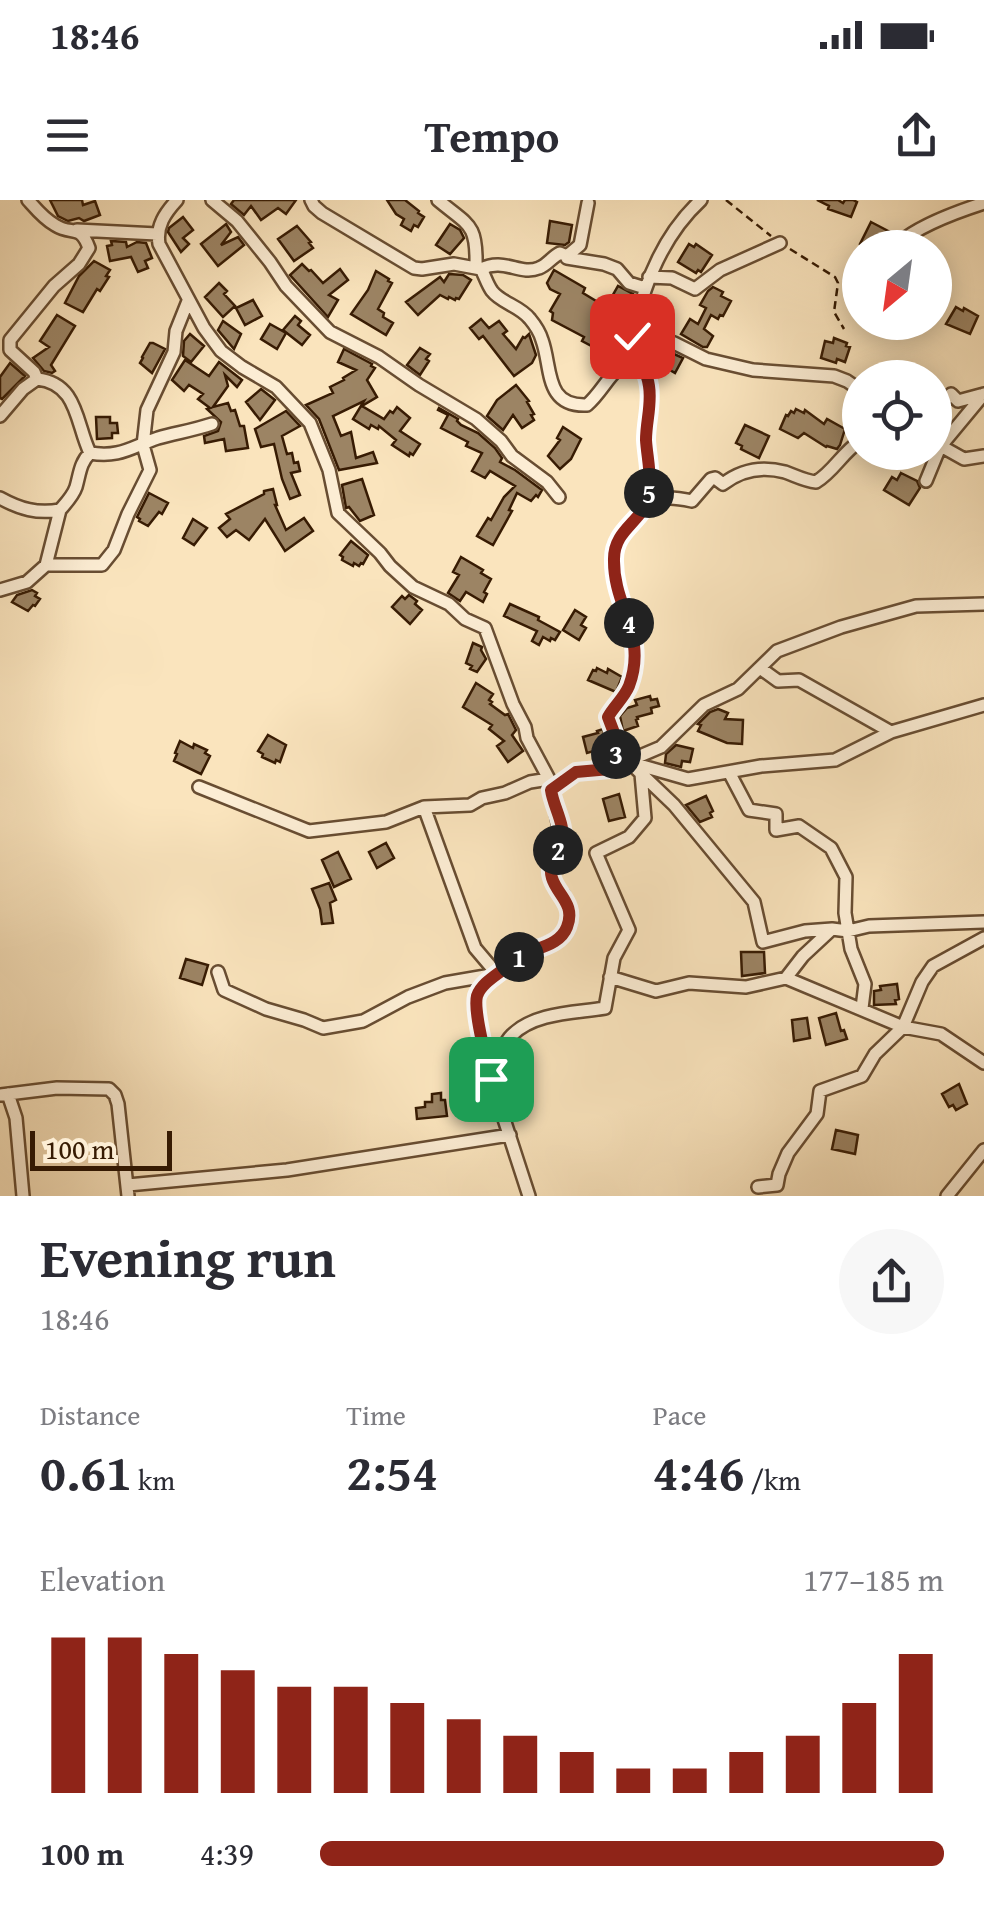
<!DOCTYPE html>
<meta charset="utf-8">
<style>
body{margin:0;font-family:"Gentium Book Plus",serif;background:#f7f7f7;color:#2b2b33;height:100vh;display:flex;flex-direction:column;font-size:38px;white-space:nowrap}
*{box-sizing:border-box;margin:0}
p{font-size:32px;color:#7c7c81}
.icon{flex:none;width:55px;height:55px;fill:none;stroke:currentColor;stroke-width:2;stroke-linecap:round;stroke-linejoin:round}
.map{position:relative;height:996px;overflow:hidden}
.sheet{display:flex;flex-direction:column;background:#fff;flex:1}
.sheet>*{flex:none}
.needle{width:65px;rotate:209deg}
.fabs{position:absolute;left:842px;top:30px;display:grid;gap:20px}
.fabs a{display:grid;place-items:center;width:110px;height:110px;border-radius:50%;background:#fff;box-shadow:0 5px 25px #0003;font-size:50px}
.scale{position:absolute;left:30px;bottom:25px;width:142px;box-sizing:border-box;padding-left:10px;border:5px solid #371b03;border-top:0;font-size:28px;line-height:35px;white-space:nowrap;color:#371b03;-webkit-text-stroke:8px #fcedd4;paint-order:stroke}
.pin{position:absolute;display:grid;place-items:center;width:85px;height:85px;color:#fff;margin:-42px;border-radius:20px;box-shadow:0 5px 15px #0006}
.km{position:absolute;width:50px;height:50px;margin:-25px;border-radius:50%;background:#222;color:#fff;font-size:28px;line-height:50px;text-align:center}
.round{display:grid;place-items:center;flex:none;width:105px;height:105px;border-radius:52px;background:#f7f7f7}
.summary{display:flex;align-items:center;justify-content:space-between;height:170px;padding:0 40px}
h1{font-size:55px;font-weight:700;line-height:75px}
.metrics{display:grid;grid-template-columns:repeat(3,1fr);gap:15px;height:170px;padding:10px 40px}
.metrics div{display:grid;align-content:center}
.metrics b{font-size:50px;font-weight:700}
.metrics small{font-size:28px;font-weight:400}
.metrics p{font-size:28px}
.chart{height:280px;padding:20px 40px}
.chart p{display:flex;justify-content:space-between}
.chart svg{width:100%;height:180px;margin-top:10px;stroke:#8f2418;stroke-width:6}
ul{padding:0 40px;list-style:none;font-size:32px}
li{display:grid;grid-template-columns:160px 120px 1fr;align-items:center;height:75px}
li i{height:25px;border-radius:12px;background:#8f2418}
.status{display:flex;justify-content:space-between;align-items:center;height:70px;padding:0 50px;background:#fff;direction:ltr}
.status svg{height:28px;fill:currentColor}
header{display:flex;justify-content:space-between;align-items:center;height:130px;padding:0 40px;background:#fff;font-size:45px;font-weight:700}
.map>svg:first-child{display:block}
.building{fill:#9c8464;stroke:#371b03;stroke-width:2.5}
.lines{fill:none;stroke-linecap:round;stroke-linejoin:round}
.minor-casing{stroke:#684d32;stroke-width:16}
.path{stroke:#371b03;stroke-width:2.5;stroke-dasharray:8 5;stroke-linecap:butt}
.minor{stroke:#fcedd4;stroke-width:11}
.route-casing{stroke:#fff;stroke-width:20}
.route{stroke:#8f2418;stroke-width:12}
</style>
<div class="status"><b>18:46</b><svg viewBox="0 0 49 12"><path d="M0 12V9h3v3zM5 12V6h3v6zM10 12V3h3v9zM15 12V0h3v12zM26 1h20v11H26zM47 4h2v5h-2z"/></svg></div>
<header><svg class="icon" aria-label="menu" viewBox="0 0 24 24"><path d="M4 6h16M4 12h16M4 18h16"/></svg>Tempo<svg class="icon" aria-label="share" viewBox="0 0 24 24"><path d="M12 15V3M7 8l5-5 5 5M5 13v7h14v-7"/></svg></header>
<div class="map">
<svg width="984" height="996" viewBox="0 0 984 996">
<rect width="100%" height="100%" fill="#fae4bd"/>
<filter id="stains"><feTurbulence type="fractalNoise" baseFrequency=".002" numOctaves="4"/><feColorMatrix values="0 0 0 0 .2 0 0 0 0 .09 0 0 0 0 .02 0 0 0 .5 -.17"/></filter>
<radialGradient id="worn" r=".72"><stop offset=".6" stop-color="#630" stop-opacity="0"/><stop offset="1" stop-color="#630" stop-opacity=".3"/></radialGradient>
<path class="building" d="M50,0H82L83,5L95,1L100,15L84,21L79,18L68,21L58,16Z
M234,0H296L286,14L278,8L261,20L251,6L244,15L231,4Z
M387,0H405L419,11L418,13L424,17L418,27L414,25L411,31L401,25L404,19L396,14Z
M817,0H838L843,3L845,0H853L857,2L851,17L828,9L829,6Z
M183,17L193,30L183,38L189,44L181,52L168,32L169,28Z
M550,21L572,25L569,42L565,45L547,43Z
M871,22L892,33L885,48H867L860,44Z
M226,24L231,32L221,45L238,37L244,45L218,66L201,44Z
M450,24L460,30L464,38L450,54L436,45Z
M297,26L311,42L309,43L313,48L294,61L278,39Z
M111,41L126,42L127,47L137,42L146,43L152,58L145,61L148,68L138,72L131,57L110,61L107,46L112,45Z
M689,44L694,47L696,44L712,55L701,72L698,70L696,73L678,62Z
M94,61L110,70L106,76L109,77L100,91L97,89L83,112L65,103L79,76Z
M302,64L309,71L311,70L323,83L340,69L348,80L329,95L338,100L328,117L290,75Z
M554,70L585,88L583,93L606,107L618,86L633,94L629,112L625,111L615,130L619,133L615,141L611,144L606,142L601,151L582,141L584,137L552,120L553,113L550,111L560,94L550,89L547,83Z
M376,71L389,79L388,81L392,83L378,109L384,113L383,117L393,123L386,135L351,114L368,90Z
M449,74L463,75L471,80L459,99L456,98L455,100L449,97L448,99L440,95L418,115L406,102L440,77L444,82Z
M219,83L227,91L224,94L235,106L223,117L205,97Z
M713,87L723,92L721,96L731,101L723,116L720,115L718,119L711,115L704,129L713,136L707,147H703L681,134L690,119L698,124L706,108L700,105L708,91Z
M253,100L262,116L245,125L236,108Z
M956,107L963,111L964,108L978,116L970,134L946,124Z
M57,115L75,126L51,165L55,171L52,173L44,171L33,158L49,147L40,141Z
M295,116L301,121L298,125L310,135L302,145L283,130Z
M481,119L489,128L499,121L507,131L503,134L516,149L523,137L525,138L529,134L536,155L532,163L514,176L483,136L479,139L470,128Z
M223,121L241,134L234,149L218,130Z
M270,124L286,133L277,149L261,139Z
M190,134L204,146L191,162L183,156L184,141Z
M834,138L847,143L846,146L850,147L845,162L837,159L836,163L821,158L825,141L833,143Z
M150,143H153L165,149L152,173L140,163L143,158L142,157Z
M420,148L430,154L426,159L429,161L420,175L407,165Z
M344,149L372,164L371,166L375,168L367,180L377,197L362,206L384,219L390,211L393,213L397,207L410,218L400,231L420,244L413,255L410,253L409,256L392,245L396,240L379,226L378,229L371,225L369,229L353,219L364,201L333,216L341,236L351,232L356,258L373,252L377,263L339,270L319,219L306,205L333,193L330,187L344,180L343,178L356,170L338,162Z
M663,149L683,158L675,173L655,161Z
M185,160L209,176L219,162L242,180L237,187L225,175L228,186L213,207L228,203L231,211L235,210L240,226H244L248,248L226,251L224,239L205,243L204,236L218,231L221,222L207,209L210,208L198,199L203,194L189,185L184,191L172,180Z
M10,163L25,176L2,199L0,198V177Z
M516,185L529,201L527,202L534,214L531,215L534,220L522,228L513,215L503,230L487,216L497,200Z
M261,189L275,200L260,220L246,202Z
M439,208L458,219L457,221L461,225L478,233L495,248L502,258L500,262L515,270L542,290L538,297L536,295L531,301L517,293L509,310L512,311L493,345L477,336L488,318L491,320L504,297L515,286L490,271L485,278L472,271L482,253L466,246L468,242L441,228L448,215L438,210Z
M796,209L804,213L805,210L824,224L827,219L845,229L840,245L837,249L827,246L826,247L804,233L798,238L780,229L786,215L788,216L791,211L794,213Z
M286,211L300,226L282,236L287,254L292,253L294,263L298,262L300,271L291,273L300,295L290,299L282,279L274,244L261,247L255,229Z
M96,217H110V223H117L118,233H112V238L97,239Z
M745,225L769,236L759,258L741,249L742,246L736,243Z
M563,227L581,239L571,259L560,269L548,256L560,240L557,238Z
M901,273L917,281L920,288L909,305L884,290L892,277L897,280Z
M362,279L374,315L360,321L349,307L346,308L342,285Z
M273,289L277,305H275L286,330L304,318L313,331L285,351L265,319L249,340L236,330L227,337L219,328L230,319L226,314L264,294V291Z
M149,293L168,303L162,314L159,312L148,326L139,321L140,319L137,317Z
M193,319L207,328L194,345L183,338Z
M351,341L368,355L363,364L361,363L359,366L354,363L353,366L342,360L343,357L340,355Z
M461,357L483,370L481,373L491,379L484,392L487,394L483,402L466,392L460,401L448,393L459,375L453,372Z
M32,390L37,393L35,396L40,399L35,406L33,405L28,411L12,402L17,395Z
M409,395L417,401L415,404L422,410L410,424L392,407L402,396L405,399Z
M510,404L539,417L538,420L560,432L555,440L551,438L550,441L543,437L539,445L532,441L537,431L504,416Z
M575,410L586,417L581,425L586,428L579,440L563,430Z
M473,443L482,447L481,450L486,459L477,472L470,469L472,466L466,463Z
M597,468L607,473L608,469L622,477L616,492L588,480L593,470L596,471Z
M476,483L493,494L489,500L492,502L490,504L505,515L508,514L516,530L512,535L523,551L508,562L497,546L504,541L489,529L492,525L463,507Z
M650,496L651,500L657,499L659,506L651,508L652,513L637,517L638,519L636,520L638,526L623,531L620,516L627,508L637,505L635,500Z
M718,509L728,513L725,519L743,520L742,544L727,543L698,531L701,525L698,524L710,512Z
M603,529L608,547L587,553L583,537L598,533L597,531Z
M268,535L286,545L280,562L276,560L275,563L262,557L263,554L258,551Z
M180,541L193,548L194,544L207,550L205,553L210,556L201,574L174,561L177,554L175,553Z
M676,545L693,549L690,562L682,561L681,567L665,563L666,554Z
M619,594L625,617L609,621L603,599Z
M706,596L713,611L710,613L712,617L700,622L686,605Z
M386,643L394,658L377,668L369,652Z
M338,652L351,679L334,687L322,660Z
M329,683L336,700L330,703L333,723L322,724L320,709L312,689Z
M741,752H764L765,773L742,776Z
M186,759L208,765L202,785L180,778Z
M897,784L899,799L895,800L896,804L874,805V791L881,790L880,786Z
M836,813L841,831L844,830L847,839L826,845L819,818Z
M807,818L810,838L794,841L792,820Z
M959,884L967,904L956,910L953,905L949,907L942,894Z
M441,893V900H445L447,916L417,919L416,908L425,907V902H432V894Z
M836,930L858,935L855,954L832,949Z"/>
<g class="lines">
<defs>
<path id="minor" d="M177,0C165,13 156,26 159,44L204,128L221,151L242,167L276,187L310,223L329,270L338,313L380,353L390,366L413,387L449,404L465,419L485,428L513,504L525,527L527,538L549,579L562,642L551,664V673L554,684L563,694L568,706V726L558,739L525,753L483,786L477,796V810L491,879L529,996
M212,0L237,21L270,62L286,86L330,132L379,157L419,185L476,219L501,241L512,256L547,282L559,297
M311,0L314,6L322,13L414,68L422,69L454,64L481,69C485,76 487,84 492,91C501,103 520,106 530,119C535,125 540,133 542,140C552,167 544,207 587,205C601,193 608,176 623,164L633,163L646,173
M438,0C469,26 477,23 476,66
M77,30L157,34
M899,43C919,26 959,11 984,3
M567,56L580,45L588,3
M481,69C504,57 520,76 539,68C547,65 552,57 560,53L567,56V58L604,64L617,69L629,83L645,88
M649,77L672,78L695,89L720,70L780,43
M634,128L674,143L706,159L753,170L834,176L847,181L860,190
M37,179C78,183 76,224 90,253
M935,211L951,194L958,201L984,194
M0,216L23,189L37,179L34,172L10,150V140L54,86L79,64L89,48C80,23 72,36 55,25C44,19 36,9 28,0
M939,245L964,259L984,256
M926,281L940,247L984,194
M0,298C20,309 37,314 60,310C66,303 73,296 76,287C80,273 80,263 90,253C120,258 131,247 158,238C176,233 194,230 212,224
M645,308C662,295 672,297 692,301L711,279L715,278L723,284C741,270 762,266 785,272C796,276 805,281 816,282C834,271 842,253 860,241
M46,365L60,310
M0,390L27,382L46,365H102L114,350L128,314L150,270L143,245L147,210L174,152L176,131L188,101
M760,468L778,481L799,480L891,532L984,505
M628,561L661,547L704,505L738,489L777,451L841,427L916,406L984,404
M628,561L674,605L754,702L763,742L805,731L832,729
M632,563L688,579L761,566L835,560L891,532
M729,572L749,610L776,614V630L799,626L831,648L846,677L845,713L851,749L865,784L862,808
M199,587L309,631L386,622L424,607L470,605L482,598L505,593L530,582L549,579
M551,590L576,572L610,569L619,546L608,517C613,508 621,502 626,493C652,444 613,407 614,359C614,328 645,321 649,294C652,276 647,257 646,240C646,222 652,204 649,186C647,168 634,153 633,136C643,85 662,36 701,0
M218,772L224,790L266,809L304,820L323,828L363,821L408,797L445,783L497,774L475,748L424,607
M610,777L656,791L689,783L746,787L786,778L903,827L922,782L933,766L984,738
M786,778L803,756L832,729L848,731L869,726L984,722
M491,879C497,866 501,846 512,835C535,812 575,813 605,808L614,758L629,730L596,653L629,637L645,618L641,574
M8,894L16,918L23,996
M0,895L57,888L109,889L115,895L118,904L128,996
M128,985L287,970L510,935
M758,987L777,985L779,974L788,953L817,914L820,891L862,876L875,854L903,827L941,834L984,863
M947,996L984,950"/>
</defs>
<use href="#minor" class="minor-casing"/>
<path class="path" d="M726,0L771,36
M790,49L835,77L838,83L834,112L844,129"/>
<use href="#minor" class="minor"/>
</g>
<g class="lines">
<defs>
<path id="route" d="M491,879C487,861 473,812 477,796C481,784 495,776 504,769C515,760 524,753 537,749C549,745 562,740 567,727C576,704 557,695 552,678C547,662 560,656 562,642C566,626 553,606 551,590L576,572L610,569L619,546L608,517C614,506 624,498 629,486C648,435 613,407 614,359C614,328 645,321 649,294C652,276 647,257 646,240C646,222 652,204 649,186C647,168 634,153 632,136"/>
</defs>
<use href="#route" class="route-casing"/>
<use href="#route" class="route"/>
</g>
<rect width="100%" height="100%" filter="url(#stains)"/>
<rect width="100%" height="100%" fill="url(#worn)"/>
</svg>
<div class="fabs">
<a><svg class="needle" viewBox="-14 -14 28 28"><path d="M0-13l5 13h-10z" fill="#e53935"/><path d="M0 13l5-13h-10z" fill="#7c7c81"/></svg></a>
<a><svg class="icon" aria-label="locate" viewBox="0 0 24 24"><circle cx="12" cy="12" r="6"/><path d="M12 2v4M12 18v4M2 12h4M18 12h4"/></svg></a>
</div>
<div class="scale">100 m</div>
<div class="pin" style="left:491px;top:879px;background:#1e9e55"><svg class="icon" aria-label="arrive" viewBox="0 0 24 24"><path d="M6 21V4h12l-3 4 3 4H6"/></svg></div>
<div class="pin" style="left:632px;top:136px;background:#d93025"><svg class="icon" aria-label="check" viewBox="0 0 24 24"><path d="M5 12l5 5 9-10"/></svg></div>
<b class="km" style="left:519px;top:757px">1</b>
<b class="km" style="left:558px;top:650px">2</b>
<b class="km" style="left:616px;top:554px">3</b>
<b class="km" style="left:629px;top:423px">4</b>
<b class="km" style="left:649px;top:293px">5</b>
</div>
<section class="sheet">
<div class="summary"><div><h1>Evening run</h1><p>18:46</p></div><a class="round"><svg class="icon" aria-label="share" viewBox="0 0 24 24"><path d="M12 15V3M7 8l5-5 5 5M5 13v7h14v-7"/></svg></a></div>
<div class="metrics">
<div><p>Distance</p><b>0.61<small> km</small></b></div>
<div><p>Time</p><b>2:54</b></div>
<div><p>Pace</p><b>4:46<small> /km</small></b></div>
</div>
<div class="chart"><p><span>Elevation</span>177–185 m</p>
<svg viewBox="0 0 160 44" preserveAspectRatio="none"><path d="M5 44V6M15 44V6M25 44V10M35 44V14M45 44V18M55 44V18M65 44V22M75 44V26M85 44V30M95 44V34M105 44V38M115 44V38M125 44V34M135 44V30M145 44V22M155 44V10"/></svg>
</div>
<ul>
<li><b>100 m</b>4:39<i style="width:100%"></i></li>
</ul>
</section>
